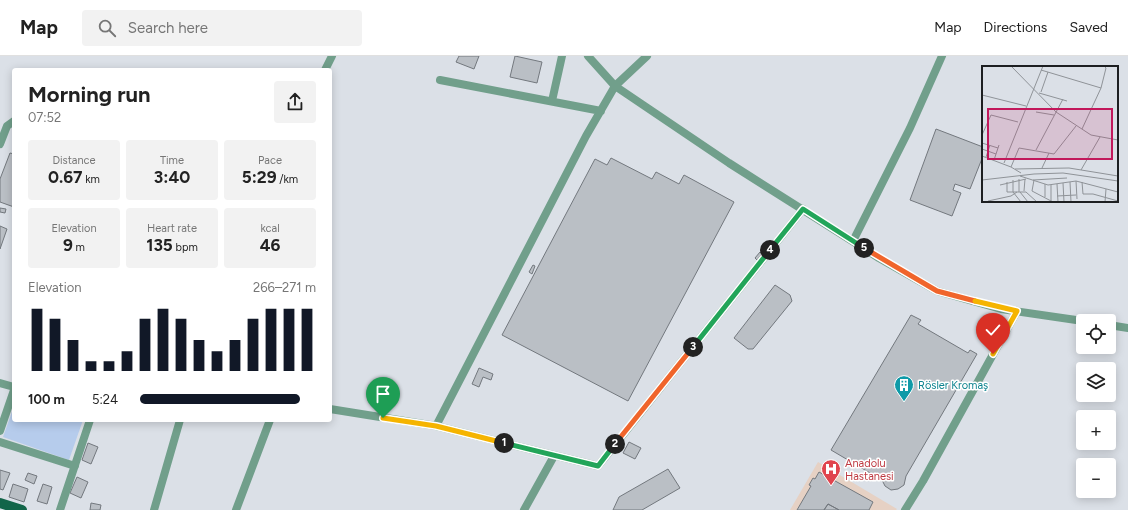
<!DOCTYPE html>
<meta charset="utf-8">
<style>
body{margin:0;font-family:Figtree,sans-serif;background:#f2f2f2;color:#222;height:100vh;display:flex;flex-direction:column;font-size:15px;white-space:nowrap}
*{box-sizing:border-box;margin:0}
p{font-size:13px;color:#767676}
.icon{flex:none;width:22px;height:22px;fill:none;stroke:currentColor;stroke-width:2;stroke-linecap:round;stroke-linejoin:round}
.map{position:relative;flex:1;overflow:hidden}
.side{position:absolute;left:12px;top:12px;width:320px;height:354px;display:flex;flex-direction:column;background:#fff;border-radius:4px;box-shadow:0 2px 10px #0003}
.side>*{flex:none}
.controls{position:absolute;left:1076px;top:258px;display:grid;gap:8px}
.controls a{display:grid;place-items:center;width:40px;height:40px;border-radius:4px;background:#fff;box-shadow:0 2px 10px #0003;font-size:20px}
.pin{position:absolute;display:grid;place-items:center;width:34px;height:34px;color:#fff;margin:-41px -17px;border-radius:50% 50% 50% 0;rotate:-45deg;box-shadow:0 0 4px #0007}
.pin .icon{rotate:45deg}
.km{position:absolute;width:20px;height:20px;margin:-10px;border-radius:50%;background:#222;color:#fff;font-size:11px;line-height:20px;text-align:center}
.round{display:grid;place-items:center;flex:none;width:42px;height:42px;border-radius:4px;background:#f2f2f2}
.overview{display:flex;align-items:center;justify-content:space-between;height:68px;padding:0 16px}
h1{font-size:22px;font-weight:700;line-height:30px}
.stats{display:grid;grid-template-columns:repeat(3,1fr);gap:6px;height:68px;padding:4px 16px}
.stats div{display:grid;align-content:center;border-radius:4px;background:#f2f2f2;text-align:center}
.stats b{font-size:17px;font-weight:700}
.stats small{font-size:11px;font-weight:400}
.stats p{font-size:11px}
.chart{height:112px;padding:8px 16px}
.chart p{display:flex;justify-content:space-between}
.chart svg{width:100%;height:72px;margin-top:4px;stroke:#111827;stroke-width:6}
ul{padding:0 16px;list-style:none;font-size:13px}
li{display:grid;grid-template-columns:64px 48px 1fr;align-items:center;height:30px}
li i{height:10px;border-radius:5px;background:#111827}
header{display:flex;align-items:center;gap:24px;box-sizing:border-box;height:56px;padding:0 20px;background:#fff;border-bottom:1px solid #e0e0e0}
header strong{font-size:19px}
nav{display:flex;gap:22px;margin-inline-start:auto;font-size:14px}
.search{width:280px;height:36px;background:#f2f2f2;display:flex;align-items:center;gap:10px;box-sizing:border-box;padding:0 14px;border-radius:4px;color:#767676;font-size:15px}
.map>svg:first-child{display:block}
.medical{fill:#e6d1c4}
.green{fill:#b6ccec}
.building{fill:#babfc5;stroke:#73787e}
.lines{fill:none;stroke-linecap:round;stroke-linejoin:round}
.minor{stroke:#719f8b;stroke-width:8}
.major{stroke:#126549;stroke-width:10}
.split-1-casing{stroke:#fff;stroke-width:8}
.split-2-casing{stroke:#fff;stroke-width:8}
.split-3-casing{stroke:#fff;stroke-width:8}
.split-4-casing{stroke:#fff;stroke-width:8}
.split-5-casing{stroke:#fff;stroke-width:8}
.split-6-casing{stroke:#fff;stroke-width:8}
.split-7-casing{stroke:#fff;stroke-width:8}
.split-1{stroke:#f5b400;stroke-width:5}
.split-2{stroke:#22a559;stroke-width:5}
.split-3{stroke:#f0652b;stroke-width:5}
.split-4{stroke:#22a559;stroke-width:5}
.split-5{stroke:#22a559;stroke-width:5}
.split-6{stroke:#f0652b;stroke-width:5}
.split-7{stroke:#f5b400;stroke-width:5}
.labels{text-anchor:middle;stroke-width:3;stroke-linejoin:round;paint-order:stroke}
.culture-label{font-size:11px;fill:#0d838f;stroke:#fff;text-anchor:start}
.health-label{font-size:11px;fill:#be3a42;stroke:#fff;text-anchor:start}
.inset-road{fill:none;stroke:#8f9398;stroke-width:1}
.view{fill:#c2185b;fill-opacity:0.15;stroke:#c2185b;stroke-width:2}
.inset-edge{fill:none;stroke:#1d1f21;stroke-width:2}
</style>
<header>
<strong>Map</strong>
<div class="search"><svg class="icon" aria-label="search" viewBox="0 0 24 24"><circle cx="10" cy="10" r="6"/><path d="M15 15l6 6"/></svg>Search here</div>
<nav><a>Map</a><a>Directions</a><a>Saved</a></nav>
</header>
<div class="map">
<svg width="1128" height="454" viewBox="0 0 1128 454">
<rect width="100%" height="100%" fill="#dbe0e7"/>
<path class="medical" d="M818,406L897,453L896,454H790Z"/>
<path class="green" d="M14,350V364H83L69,404L3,381Z"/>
<path class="building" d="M459,0H479L474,13L456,6Z
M515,0L542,6L537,27L510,21Z
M936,73L983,91V100L970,133L955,128L953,134L961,137L952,160L910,144Z
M10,97L14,98V151L0,146V123Z
M611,102L652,123L656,116L679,128L684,119L734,146L628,345L502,279L595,103L607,109Z
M0,152L6,153L5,157L0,156Z
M0,170L7,173L0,193Z
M760,196L762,198L757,204L755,202Z
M533,209L535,210L532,218L529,216Z
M775,229L790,239L792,245L753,293H748L734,282Z
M911,259L921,264L918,268L968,297L970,294L977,298L906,420L904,429L898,433L891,434L885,430L882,424L831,394Z
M479,312L493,318L491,324L483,321L479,331L472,328Z
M629,386L641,392L635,403L623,397Z
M88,387L98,391L91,408L82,404Z
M668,413L680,432L642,454H613L619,441Z
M0,414L10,417L3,434L0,433Z
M819,416L873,446L869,454H839L828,448L824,454H797L811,430L809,429L813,422L815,423Z
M28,417L37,420L34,428L25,424Z
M77,421L88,426L81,442L70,437Z
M13,428L28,433L24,446L9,441Z
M43,428L52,431L47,448L37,445Z
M91,447L101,449L100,454H90Z
M828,448L839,454H824Z"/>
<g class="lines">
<path class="minor" d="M588,0L615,30L729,107L879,202L937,235L1001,253L1083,265
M325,14L332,0
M440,24L601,55
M552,45L562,0
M0,88L7,70L14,65
M853,185L910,72L942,0
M1109,269L1128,272
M0,327L14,331
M330,353L436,370L598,410L803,153
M436,370L586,80L615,30L647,0
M0,375L14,334
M0,386L75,410
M60,454L90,364
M154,454L180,364
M236,454L270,364
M524,454L554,400
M905,454L923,425L1017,255"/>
<path class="major" d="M0,447L22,454"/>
</g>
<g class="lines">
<defs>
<path id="split-1" d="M383,362L436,370L504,387"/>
<path id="split-2" d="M504,387L598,410L615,388"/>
<path id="split-3" d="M615,388L693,291"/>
<path id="split-4" d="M693,291L770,194"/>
<path id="split-5" d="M770,194L803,153L864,192"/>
<path id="split-6" d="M864,192L937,235L975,245"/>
<path id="split-7" d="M975,245L1017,255L993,298"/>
</defs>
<use href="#split-1" class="split-1-casing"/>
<use href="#split-2" class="split-2-casing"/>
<use href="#split-3" class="split-3-casing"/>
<use href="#split-4" class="split-4-casing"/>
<use href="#split-5" class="split-5-casing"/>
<use href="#split-6" class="split-6-casing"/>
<use href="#split-7" class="split-7-casing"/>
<use href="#split-1" class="split-1"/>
<use href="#split-2" class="split-2"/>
<use href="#split-3" class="split-3"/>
<use href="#split-4" class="split-4"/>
<use href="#split-5" class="split-5"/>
<use href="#split-6" class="split-6"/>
<use href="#split-7" class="split-7"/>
</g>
<defs>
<symbol id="building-pin" viewBox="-11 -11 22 30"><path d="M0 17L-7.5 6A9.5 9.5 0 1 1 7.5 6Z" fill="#0f9aa8" stroke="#fff"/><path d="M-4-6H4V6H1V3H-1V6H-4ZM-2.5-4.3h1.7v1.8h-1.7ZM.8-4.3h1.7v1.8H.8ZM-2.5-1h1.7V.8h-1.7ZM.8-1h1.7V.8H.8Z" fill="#fff"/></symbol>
<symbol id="hospital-pin" viewBox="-11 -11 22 30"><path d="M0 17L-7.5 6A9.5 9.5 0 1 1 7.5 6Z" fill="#e0444e" stroke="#fff"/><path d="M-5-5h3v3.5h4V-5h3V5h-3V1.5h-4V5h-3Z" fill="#fff"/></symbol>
</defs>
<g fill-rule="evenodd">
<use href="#building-pin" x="893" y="318" width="22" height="30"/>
<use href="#hospital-pin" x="820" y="402" width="22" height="30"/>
</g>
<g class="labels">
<g class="culture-label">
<text x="918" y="333">Rösler Kromaş</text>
</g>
<g class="health-label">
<text x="845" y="411">Anadolu<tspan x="845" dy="13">Hastanesi</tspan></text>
</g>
</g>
<g transform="translate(982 10)">
<rect width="136" height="136" fill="#dbe0e7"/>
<path class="inset-road" d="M29,0L74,46L109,69L136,74M59,4L119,22M59,26L66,6M57,27L85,35M0,29L44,40M54,46L72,49M100,63L119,22L124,2L122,0M0,69L9,49L36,56M0,77L16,82M0,83L14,88M54,84L81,33M0,90L29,101L39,107M4,91L8,79M12,94L17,79M22,97L61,0M29,101L37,82L72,88L94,60M60,102L67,87M33,103L87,102L136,110M99,104L118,71M38,110L66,119L94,115L136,126M0,114L52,108L81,107L136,115M31,114V126L39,136M51,114L85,112M52,114L50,125L71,136M94,115L95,133M25,116V126H44L55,136M88,116L89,136M100,116L101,128H111L136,135M81,117L82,136M63,118V131M75,118L76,136M18,119L44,113M69,119V136M42,125L43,113M37,126V113M38,126L46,136M75,130L94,129M6,135L29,130L35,126M123,136L124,123"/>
<path class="view" d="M6,43H130V93H6Z"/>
<rect width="136" height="136" class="inset-edge"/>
</g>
</svg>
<div class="controls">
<a><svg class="icon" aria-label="locate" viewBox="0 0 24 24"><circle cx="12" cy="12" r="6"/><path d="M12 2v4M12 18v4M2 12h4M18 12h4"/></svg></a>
<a><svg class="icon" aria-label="layers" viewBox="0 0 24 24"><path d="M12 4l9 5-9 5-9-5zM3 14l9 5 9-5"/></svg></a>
<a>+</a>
<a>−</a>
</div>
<div class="pin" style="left:383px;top:362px;background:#1e9e55"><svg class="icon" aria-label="arrive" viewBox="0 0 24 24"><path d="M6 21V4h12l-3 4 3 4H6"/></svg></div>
<div class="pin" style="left:993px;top:298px;background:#d93025"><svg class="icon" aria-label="check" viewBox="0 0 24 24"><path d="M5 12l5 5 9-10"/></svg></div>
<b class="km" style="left:504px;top:387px">1</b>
<b class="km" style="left:615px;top:388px">2</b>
<b class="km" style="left:693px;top:291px">3</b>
<b class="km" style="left:770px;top:194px">4</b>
<b class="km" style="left:864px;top:192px">5</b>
<section class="side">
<div class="overview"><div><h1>Morning run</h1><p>07:52</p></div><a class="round"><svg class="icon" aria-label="share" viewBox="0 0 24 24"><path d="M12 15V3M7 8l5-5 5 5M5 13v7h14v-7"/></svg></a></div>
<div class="stats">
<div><p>Distance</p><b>0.67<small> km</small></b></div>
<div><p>Time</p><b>3:40</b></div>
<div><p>Pace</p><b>5:29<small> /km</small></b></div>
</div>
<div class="stats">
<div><p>Elevation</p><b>9<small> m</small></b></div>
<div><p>Heart rate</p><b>135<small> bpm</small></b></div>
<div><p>kcal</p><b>46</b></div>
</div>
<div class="chart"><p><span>Elevation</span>266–271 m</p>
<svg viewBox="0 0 160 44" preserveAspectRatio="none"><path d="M5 44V6M15 44V12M25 44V25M35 44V38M45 44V38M55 44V32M65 44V12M75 44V6M85 44V12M95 44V25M105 44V32M115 44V25M125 44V12M135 44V6M145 44V6M155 44V6"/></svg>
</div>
<ul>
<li><b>100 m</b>5:24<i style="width:91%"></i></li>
</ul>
</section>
</div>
